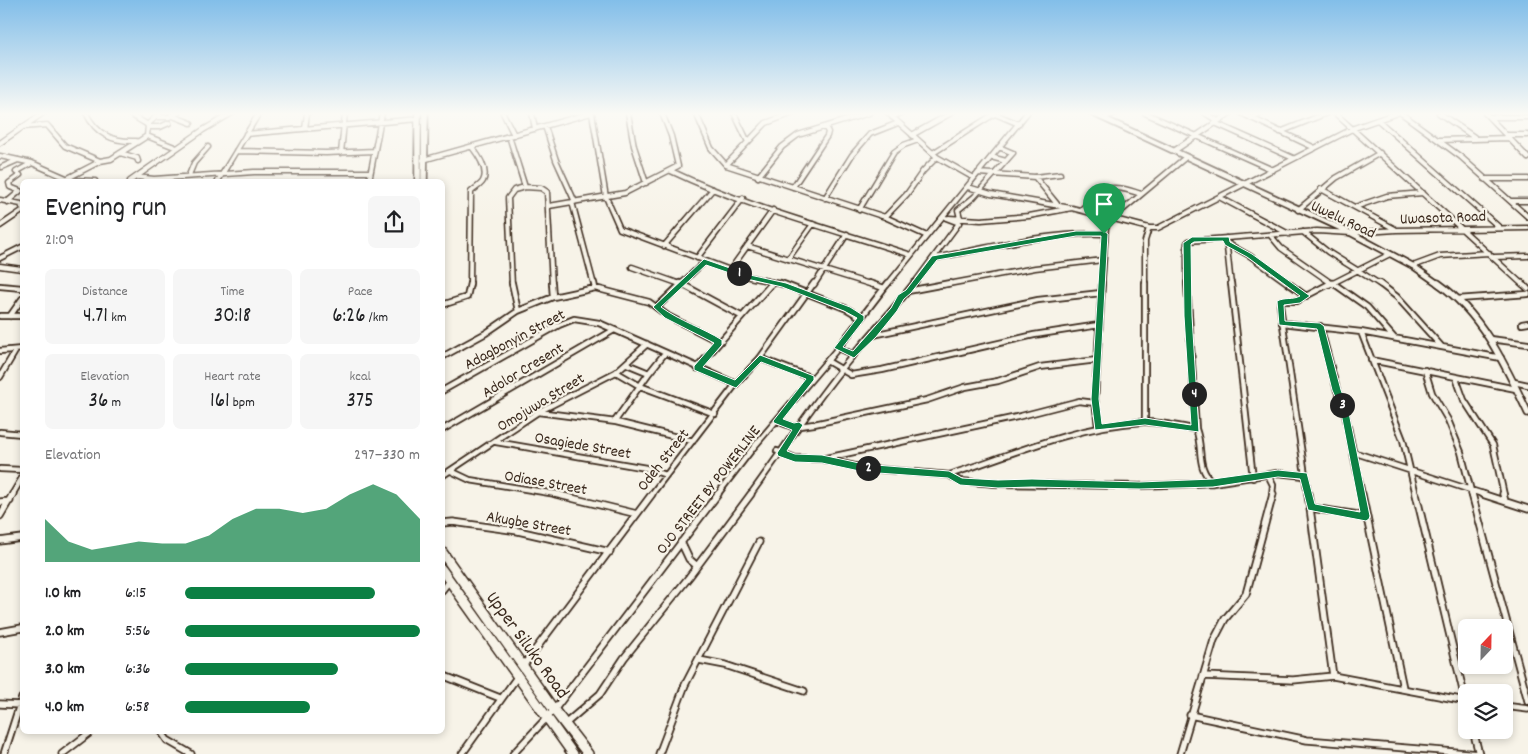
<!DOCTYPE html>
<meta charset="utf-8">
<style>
body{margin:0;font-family:Dekko,sans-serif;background:#f6f6f6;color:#202124;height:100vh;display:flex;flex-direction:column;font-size:19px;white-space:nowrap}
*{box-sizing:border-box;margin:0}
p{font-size:16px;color:#757577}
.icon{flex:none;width:28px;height:28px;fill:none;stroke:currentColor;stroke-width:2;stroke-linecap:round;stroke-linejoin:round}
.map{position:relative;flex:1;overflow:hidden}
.details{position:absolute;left:20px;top:179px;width:425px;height:555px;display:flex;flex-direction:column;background:#fff;border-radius:8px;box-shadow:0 2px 8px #0003}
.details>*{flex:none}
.needle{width:32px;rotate:22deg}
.tools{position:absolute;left:1458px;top:619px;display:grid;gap:10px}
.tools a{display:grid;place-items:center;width:55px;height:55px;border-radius:8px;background:#fff;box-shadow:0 2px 8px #0003;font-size:25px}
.pin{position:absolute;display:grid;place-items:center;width:42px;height:42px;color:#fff;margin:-51px -21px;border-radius:50% 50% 50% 0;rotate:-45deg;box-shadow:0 0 5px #0007}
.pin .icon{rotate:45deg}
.km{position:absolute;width:25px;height:25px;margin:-12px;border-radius:50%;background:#222;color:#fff;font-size:14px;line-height:25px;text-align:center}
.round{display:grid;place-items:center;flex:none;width:52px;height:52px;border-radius:8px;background:#f6f6f6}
.summary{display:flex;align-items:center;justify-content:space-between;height:85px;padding:0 25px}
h1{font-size:28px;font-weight:600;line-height:38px}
.figures{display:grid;grid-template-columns:repeat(3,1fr);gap:8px;height:85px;padding:5px 25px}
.figures div{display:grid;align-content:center;border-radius:8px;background:#f6f6f6;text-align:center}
.figures b{font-size:21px;font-weight:600}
.figures small{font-size:14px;font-weight:400}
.figures p{font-size:14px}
.chart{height:140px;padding:10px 25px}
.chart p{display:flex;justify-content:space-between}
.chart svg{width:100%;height:90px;margin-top:5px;fill:#0b8043;opacity:.7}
ul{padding:0 25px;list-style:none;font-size:16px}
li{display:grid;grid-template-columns:80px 60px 1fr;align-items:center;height:38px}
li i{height:12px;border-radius:6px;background:#0b8043}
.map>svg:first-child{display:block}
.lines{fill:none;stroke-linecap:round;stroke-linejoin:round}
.minor-far2-casing{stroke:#3b2a1e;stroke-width:7}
.minor-far1-casing{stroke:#3b2a1e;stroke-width:8}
.minor-casing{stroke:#3b2a1e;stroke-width:9}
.tertiary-far1-casing{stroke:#3b2a1e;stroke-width:8}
.tertiary-casing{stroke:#3b2a1e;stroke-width:9}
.primary-far1-casing{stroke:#3b2a1e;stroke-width:9}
.primary-casing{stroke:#3b2a1e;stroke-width:12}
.minor-far2{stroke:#f7f3e8;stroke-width:4}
.minor-far1{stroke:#f7f3e8;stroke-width:4.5}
.minor{stroke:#f7f3e8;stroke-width:5.5}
.tertiary-far1{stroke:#f7f3e8;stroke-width:4.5}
.tertiary{stroke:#f7f3e8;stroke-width:5.5}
.primary-far1{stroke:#f7f3e8;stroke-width:5.5}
.primary{stroke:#f7f3e8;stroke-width:9}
.route{fill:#0b8043;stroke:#fff;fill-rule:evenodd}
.labels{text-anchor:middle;stroke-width:4.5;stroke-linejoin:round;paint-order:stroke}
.street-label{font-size:16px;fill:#3b2a1e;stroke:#f7f3e8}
.near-street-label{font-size:19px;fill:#3b2a1e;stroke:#f7f3e8}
</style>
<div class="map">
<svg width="1528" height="754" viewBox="0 0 1528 754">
<rect width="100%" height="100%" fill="#f7f3e8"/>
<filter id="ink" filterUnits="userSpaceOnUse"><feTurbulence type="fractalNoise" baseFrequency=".02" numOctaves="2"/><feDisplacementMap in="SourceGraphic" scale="10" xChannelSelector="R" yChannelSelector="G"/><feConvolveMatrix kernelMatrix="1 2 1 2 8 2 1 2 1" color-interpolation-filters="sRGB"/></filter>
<g filter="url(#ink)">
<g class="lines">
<defs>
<path id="minor-far2" d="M86,113C96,134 112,142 136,141
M128,113L148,125L147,136
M171,113L173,116L191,123
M503,113L514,135
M532,113L535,129
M592,113L606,197L620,229L749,277L786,285
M628,113L634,146L646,183
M696,113L711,148L726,165L885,217L927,236
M888,113L937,157L974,178
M993,113L1019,124
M1145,113L1273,170
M1205,113L1218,121
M1241,113L1315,148
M1335,113L1523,285
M1401,113L1461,157L1528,217
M1439,113L1474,137
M1485,113L1528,158
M156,117H169L178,113
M892,117L901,113
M1489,117H1528
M1103,118L1115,113
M1251,118L1261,113
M1379,121L1499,227
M1215,123L1293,158
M147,125L160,113
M545,126L556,160L575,202
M22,127L47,125L65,146L100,161L111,159L147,136L177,148
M148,127H160L169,123
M305,129L307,113
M1280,132L1327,113
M246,134L418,119
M912,135L951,113
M1506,135H1528
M509,136L525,187L541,188L547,192L552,285
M1439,140L1508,138
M748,142L766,123L793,113
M0,143L43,113
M236,151L326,153L374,151
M1174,151L1230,113
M120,153L137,158L138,161
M341,153L345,113
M933,153L994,114
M0,156L32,163L73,181
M991,157L1006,161
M423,160L591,113
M726,165L748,142L734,113
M2,167L18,160
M671,171C746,207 832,229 911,255
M978,173L1035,177L1060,174
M189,175L194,163L208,147
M136,177L154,179L254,172H370
M758,177L782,147L798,135L869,113
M1035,177L1057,204
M68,178L99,162
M1485,179H1528
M72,180L95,181
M130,181L203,130L232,113
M218,181L259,113
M369,181L382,113
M793,187L827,136L828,132L825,127
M968,187L991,194L1071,208
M1321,189L1395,229
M1219,197L1289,234
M825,198L852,155L870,134L898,123
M0,200L21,204L22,207
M1511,201H1528
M7,202L20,191L10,187L9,183L20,175L16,172L32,163
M572,202L594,285
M549,206L625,193L678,166L671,136L662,113
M1355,207L1387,196L1423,193
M859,210L894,152L904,145L918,140
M1081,210C1104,186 1109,183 1141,194
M1298,210L1336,178L1380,153
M885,217L907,194L923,171L937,157
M949,218L981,220L1029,216L1072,208L1149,228H1158L1354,128L1397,113
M960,218L958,210L974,197L1013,153L999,147
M0,226L22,211
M1303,232L1328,252L1381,285
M1271,236L1281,248L1334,285
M1226,238L1231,285
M1227,243L1250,256L1290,285
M664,246L713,189
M747,246L873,285
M1494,257L1528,256
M0,258L22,247
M697,258L743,198
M935,258C991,247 1047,232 1104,234
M788,259L813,224
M0,266L22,269
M1413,266L1440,256L1489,253
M632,267L683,285
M730,270L773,210
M470,285L471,192C475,188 481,185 483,181C489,170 478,155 472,147
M512,285L508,198L514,190L525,187
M680,285L704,262
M771,285L772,283
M814,285L847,234
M887,285L1027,113
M913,285L959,223L946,218
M943,285L1035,268L1103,260
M1102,285L1106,227L1113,218L1186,157
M1145,285V241L1149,228
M1187,285V243L1189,241L1317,231L1351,233L1396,230L1528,228
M1329,285L1390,254"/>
<path id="minor-far1" d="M512,283L518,311
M552,283L553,297
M594,283L595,288
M680,283L741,316
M781,283L847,309L862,318
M869,283L884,288
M1145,283V422
M1187,283L1196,429C1204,450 1195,466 1213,483
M1231,283L1253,478
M1288,283L1306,296L1331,283
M1333,283L1367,307L1394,338
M1379,283L1397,297L1441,346
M1522,283L1528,289
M0,286L22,288
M908,291L950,283
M1306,296L1297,301H1282L1280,305L1308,495
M1458,299L1528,294
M442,305L467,297L470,283
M657,307L682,283
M0,316H22
M10,316L22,299
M1282,323L1361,332L1501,358
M1522,324L1528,323
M1320,326L1337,390L1344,408L1362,495
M1361,332L1403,440L1416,495
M873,335L1038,300L1101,293
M1490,339L1528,344
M838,348L854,355
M0,351L22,349
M442,357L486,333L518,311L553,297L595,288L649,302L668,316L719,342
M760,358L812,378
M1371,360L1516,389
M827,361L851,375L882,370L1034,335L1099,325
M627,364L649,373L665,353
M697,368L772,283
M1425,370L1432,393L1448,420L1461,452L1472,495
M616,372L640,386L715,414
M0,377L16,350
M1456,378L1464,400L1493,445L1504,495
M1514,382L1528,385
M442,391L559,325L574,319L599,323L736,384
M538,412L616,422L693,441
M615,421L649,373
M777,421L793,427L814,424L927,400L965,387L998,381L1040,367L1097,360
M1098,428L1095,399L1102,283
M442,430L614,330
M0,432L22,434
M496,442L646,468L666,475
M777,451L795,458L822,459L864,468L949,475L960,481L998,484L1140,486L1213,483L1278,473L1304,476
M1353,452L1486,495
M826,458L1017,417L1079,401L1095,403
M0,469L22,470
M451,471L470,480L562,495
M949,475C1012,454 1076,426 1143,422C1160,421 1179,427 1196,429
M1268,475L1273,485L1272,495
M442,476L538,412L616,372L647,344
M12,495L22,478
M651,495L736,384L760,358L814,283
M717,495L753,448L838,348L888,283
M750,495C780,454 808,411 840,371C864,341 891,313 914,283"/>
<path id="minor" d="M555,494L637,514
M1308,494L1333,676
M1362,494L1403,688
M1416,494L1466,703
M1472,494L1528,701
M1482,494L1528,509
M1503,494L1505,501
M0,502L10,501
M1311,508L1366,516
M0,516L13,494
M442,523L453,522L518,531L610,552
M0,541L22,538
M681,542L689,559L697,566
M442,590L449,581
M0,632L22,628
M699,660L725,665L804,691
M523,666L652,494
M442,675L500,698
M1203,676L1293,680L1333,676L1466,701
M0,704L21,705
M1504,706L1528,709
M1190,715L1307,740L1479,754
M565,724L600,694L624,658L689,577L751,494
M1473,730L1479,754
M161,731L167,740L191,754
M4,754L22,698
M62,754L92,731
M462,754L517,677
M513,754L554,710L718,494
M659,754L685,685L759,542
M1180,754L1214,640L1225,619L1246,594L1273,494"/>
<path id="tertiary-far1" d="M1092,113L1351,233L1413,266L1440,285"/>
<path id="tertiary" d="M1438,283C1483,315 1505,365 1528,413"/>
<path id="primary-far1" d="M418,113V181
M424,181L425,113"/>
<path id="primary" d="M442,552L554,710L588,754
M442,570L573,754"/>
</defs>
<use href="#minor-far2" class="minor-far2-casing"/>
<use href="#minor-far1" class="minor-far1-casing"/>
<use href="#minor" class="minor-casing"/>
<use href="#tertiary-far1" class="tertiary-far1-casing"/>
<use href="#tertiary" class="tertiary-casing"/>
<use href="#primary-far1" class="primary-far1-casing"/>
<use href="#primary" class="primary-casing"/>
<use href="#minor-far2" class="minor-far2"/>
<use href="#minor-far1" class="minor-far1"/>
<use href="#minor" class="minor"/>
<use href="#tertiary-far1" class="tertiary-far1"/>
<use href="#tertiary" class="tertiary"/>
<use href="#primary-far1" class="primary-far1"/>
<use href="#primary" class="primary"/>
</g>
</g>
<linearGradient id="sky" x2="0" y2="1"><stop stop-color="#82bee9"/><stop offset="0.52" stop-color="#fbfaf5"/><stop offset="1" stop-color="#fbfaf5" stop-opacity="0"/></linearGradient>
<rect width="1528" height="219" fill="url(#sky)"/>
<path class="route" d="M1076,231H1104L1108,234L1099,399L1102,424L1145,418L1191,425L1184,316L1183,243L1192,237H1229L1230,242L1252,254L1310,296L1300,303L1284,305L1285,321L1320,323L1324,326L1341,390L1348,408L1370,516L1369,519L1366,521L1308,510L1300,479L1278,477L1213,487L1140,489L1032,487L998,488L960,485L948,478L864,472L822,463L795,462L778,456L777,453L792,430L774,423L773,421L806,379L761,362L736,388L694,370V366L714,343L665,318L653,307L704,259L750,275L786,283L850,307L864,316V320L843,347L853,351L891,308L898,295L906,290L932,256ZM1076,236H1101L1091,399L1095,430L1145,425L1199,432L1192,316L1191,244L1194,242L1223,241L1225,245L1247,257L1300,296C1293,300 1285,297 1277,301L1279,325L1317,329L1332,390L1340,408L1360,512L1315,504L1307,473L1278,470L1213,479L1140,482L1032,479L998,480L962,478L949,471L864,464L822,455L795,454L787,451L803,425L799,422L794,423L783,419L814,380V376L760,355L735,380L703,367L722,345V340C703,328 680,321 661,307L706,265L747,279L782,287L844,311L857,318L834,348L854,358L876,337L897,311L904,299L911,293L937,260Z"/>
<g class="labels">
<g class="street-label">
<text transform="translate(1443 216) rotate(-2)" y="6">Uwasota Road</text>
<text transform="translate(1344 218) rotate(25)" y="6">Uwelu Road</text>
<text transform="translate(514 338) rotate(-28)" y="6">Adagbonyin Street</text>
<text transform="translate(522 369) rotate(-31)" y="6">Adolor Cresent</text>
<text transform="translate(540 401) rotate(-31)" y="6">Omojuwa Street</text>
<text transform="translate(583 444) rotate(10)" y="6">Osagiede Street</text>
<text transform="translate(662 459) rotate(-52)" y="6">Odeh Street</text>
<text transform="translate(546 481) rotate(10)" y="6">Odiase Street</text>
<text transform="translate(707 489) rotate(-52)" y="6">OJO STREET BY POWERLINE</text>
<text transform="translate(529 522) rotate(10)" y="6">Akugbe Street</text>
</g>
<g class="near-street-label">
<text transform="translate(529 644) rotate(54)" y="7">Upper Siluko Road</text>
</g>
</g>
</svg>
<div class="tools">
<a><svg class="needle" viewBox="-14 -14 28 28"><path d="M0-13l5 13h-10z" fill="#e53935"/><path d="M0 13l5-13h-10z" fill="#757577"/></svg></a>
<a><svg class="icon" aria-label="layers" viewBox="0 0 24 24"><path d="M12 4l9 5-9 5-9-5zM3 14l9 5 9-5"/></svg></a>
</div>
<div class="pin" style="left:1104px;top:234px;background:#1e9e55"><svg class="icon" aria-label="arrive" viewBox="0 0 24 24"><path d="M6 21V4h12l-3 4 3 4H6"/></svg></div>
<b class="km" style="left:739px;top:273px">1</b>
<b class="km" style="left:868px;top:468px">2</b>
<b class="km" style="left:1342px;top:405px">3</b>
<b class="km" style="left:1194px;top:394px">4</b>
<section class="details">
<div class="summary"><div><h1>Evening run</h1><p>21:09</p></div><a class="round"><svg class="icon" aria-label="share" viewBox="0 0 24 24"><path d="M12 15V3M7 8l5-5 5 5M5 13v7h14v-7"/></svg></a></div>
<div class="figures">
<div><p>Distance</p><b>4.71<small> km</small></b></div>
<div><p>Time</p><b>30:18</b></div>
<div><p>Pace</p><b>6:26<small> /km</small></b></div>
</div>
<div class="figures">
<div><p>Elevation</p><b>36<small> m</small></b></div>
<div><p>Heart rate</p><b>161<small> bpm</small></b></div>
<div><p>kcal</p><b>375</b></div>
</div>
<div class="chart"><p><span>Elevation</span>297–330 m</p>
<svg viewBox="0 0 160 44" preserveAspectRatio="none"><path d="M0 44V23L10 34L20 38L30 36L40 34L50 35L60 35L70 31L80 23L90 18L100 18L110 20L120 18L130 11L140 6L150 11L160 23V44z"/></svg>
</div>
<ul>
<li><b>1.0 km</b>6:15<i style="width:81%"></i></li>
<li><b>2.0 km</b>5:56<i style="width:100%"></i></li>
<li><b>3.0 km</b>6:36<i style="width:65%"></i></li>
<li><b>4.0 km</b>6:58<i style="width:53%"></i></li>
</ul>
</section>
</div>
